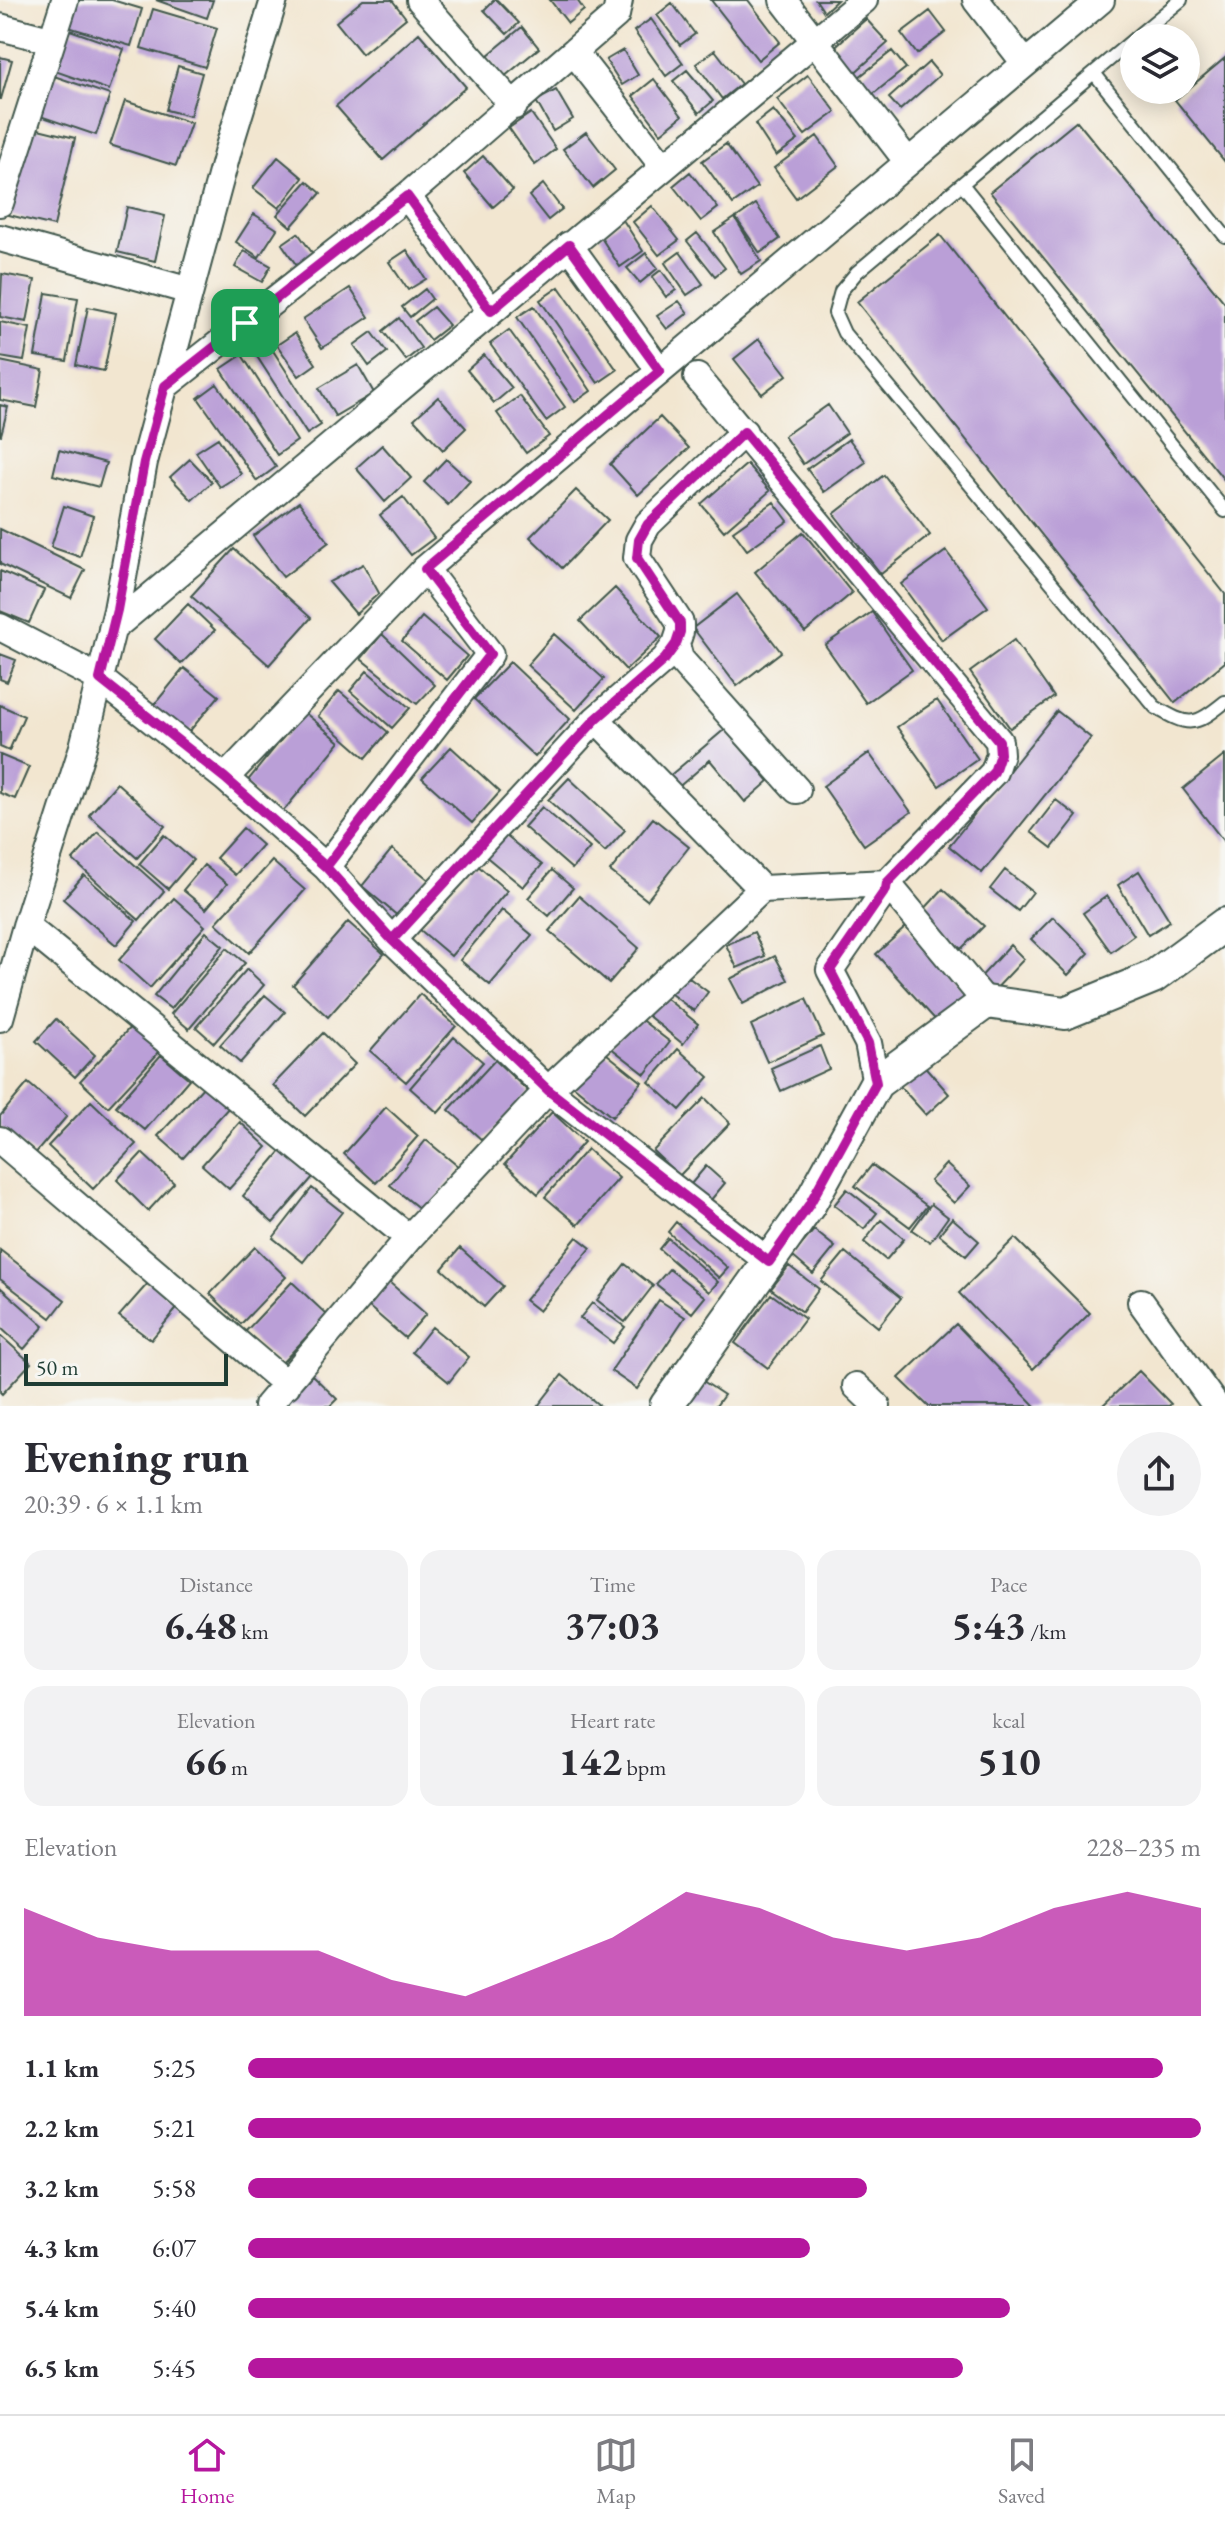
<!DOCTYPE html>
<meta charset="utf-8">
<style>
body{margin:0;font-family:"EB Garamond",serif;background:#f2f2f3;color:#2b2b33;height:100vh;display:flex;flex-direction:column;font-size:30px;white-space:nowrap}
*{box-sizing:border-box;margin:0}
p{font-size:26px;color:#7c7c81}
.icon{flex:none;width:44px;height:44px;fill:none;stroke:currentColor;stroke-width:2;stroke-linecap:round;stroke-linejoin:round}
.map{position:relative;height:1406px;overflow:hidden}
.side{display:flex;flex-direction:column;background:#fff;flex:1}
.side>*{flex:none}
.fabs{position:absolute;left:1120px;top:24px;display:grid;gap:16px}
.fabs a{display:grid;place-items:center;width:80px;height:80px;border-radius:50%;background:#fff;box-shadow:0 4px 20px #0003;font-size:40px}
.scale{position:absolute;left:24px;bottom:20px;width:204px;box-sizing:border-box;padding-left:8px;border:4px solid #1f3d34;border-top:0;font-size:22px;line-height:28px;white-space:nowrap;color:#1f3d34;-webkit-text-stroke:6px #f6f6f2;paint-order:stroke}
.pin{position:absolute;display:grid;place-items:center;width:68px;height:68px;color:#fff;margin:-34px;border-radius:16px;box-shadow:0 4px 12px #0006}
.round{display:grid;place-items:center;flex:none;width:84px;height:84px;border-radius:42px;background:#f2f2f3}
.summary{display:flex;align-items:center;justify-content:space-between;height:136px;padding:0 24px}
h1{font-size:44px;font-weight:700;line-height:60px}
.figures{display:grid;grid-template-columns:repeat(3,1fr);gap:12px;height:136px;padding:8px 24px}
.figures div{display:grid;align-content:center;border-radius:20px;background:#f2f2f3;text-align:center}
.figures b{font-size:40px;font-weight:700}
.figures small{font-size:22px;font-weight:400}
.figures p{font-size:22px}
.chart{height:224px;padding:16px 24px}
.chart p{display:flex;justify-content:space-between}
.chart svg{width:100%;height:144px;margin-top:8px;fill:#b5179e;opacity:.7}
ul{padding:0 24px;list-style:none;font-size:26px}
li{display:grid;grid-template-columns:128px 96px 1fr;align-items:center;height:60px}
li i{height:20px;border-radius:10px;background:#b5179e}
.dock{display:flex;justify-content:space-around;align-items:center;height:112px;border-top:2px solid #e1e1e2;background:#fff;font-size:22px;color:#7c7c81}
.dock a{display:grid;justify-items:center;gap:4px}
.dock .active{color:#b5179e}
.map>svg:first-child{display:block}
.building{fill:#ba9fd7}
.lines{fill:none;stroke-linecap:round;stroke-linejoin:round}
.service-casing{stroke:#3f564b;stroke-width:16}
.minor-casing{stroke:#3f564b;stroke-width:30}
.tertiary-casing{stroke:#3f564b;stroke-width:36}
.service{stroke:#fff;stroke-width:12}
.minor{stroke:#fff;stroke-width:26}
.tertiary{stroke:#fff;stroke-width:32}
.route-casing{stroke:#fff;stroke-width:16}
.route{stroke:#b5179e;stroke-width:10}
</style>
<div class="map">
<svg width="1225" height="1406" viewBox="0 0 1225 1406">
<rect width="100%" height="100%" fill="#f6f6f2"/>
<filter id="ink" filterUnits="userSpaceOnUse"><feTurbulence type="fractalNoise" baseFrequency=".0125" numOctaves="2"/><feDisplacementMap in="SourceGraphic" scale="16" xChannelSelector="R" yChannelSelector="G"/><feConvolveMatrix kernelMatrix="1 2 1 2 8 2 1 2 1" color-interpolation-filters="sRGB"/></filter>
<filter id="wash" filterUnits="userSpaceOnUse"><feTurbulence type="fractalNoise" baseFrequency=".006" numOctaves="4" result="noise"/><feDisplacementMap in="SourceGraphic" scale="32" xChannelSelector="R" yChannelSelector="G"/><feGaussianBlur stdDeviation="1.8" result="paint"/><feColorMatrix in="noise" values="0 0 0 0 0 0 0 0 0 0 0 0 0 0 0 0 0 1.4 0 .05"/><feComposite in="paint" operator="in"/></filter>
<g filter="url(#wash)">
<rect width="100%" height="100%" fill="#f2e6d0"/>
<g id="blocks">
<path class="building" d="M73,0H112L142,9L131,46L65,26Z
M156,0H213L207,18Z
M363,0H392L406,18L362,54L336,22Z
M494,0H497L519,23L507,34L484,10Z
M550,0H577L584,10L568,23Z
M711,0H748L780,42L758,60Z
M816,0H837L824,12Z
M672,3L695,34L680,45L657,15Z
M153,9L217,28L205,67L141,48Z
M930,11L946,32L917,54L901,33Z
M651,19L683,63L666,76L634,31Z
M866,19L888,43L852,75L830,51Z
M522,27L539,48L504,77L487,56Z
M67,29L124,49L109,90L52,70Z
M419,33L466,87L383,160L336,106Z
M623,50L638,75L622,85L606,60Z
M715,50L741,84L722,99L696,64Z
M892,51L906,68L868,98L854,81Z
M0,57L12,60L1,99H0Z
M1225,58V162L1175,100Z
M929,62L940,75L900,110L889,98Z
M178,66L202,73L190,116L166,110Z
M687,70L713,101L699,113L673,81Z
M51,75L110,95L96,135L37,115Z
M808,75L836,112L805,135L777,99Z
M654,79L682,116L661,133L633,96Z
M556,90L573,119L553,131L536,101Z
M125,101L191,123L176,166L110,145Z
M773,110L798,140L776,156L755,124Z
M531,113L556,149L535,165L509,128Z
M1077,121L1225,303V481L990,192Z
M30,127L75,138L54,226L9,215Z
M586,132L615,170L593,188L563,149Z
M817,136L838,166L796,198L774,168Z
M726,144L757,187L733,204L702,161Z
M483,156L513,190L493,207L464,173Z
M278,157L303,178L279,208L253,188Z
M690,172L718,208L701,221L673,186Z
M307,181L321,193L291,227L277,215Z
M543,184L562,209L548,220L529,196Z
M756,204L780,239L760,253L736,218Z
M652,206L679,240L659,255L633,222Z
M127,207L165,216L155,261L117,252Z
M254,214L277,229L259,257L236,242Z
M735,218L761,261L741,274L714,232Z
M623,220L643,251L620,267L600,236Z
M298,233L313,254L297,266L282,244Z
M697,233L725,268L715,276L687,241Z
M940,235L1225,594V662L1175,703L857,302Z
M407,250L426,279L408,290L389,262Z
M244,251L271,266L262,282L235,267Z
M680,252L703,284L687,295L665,263Z
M646,253L658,268L640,283L627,268Z
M661,270L676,290L666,297L652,277Z
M2,274L35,280L27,322L0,317Z
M559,287L617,370L598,383L540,300Z
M350,288L369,317L322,348L303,319Z
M425,289L432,299L410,317L402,307Z
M46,293L78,298L67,361L35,356Z
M679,301L688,313L667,329L657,316Z
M534,306L591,391L575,402L517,317Z
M88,307L116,313L104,371L76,365Z
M433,307L449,325L430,340L415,321Z
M399,318L421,348L406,360L383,331Z
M0,322L30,328L24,361L0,357Z
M509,330L565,407L546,421L490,344Z
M372,332L387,352L369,366L354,345Z
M295,333L316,364L299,376L277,345Z
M759,339L787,375L762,394L734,359Z
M270,346L321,425L307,434L256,355Z
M242,355L297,441L277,455L221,369Z
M484,355L512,388L494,403L467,370Z
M0,361L43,370L36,407L0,400Z
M358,365L374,393L335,416L319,388Z
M217,384L276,467L257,481L198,398Z
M520,396L549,436L526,453L497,413Z
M438,397L466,428L443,450L414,419Z
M0,405L8,407L1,435H0Z
M828,405L847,433L803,464L784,436Z
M660,417L689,448L638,495L610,464Z
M218,438L241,474L220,487L196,452Z
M849,439L866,462L824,492L807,469Z
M382,445L411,478L385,502L356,468Z
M59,450L106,463L99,487L53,475Z
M190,459L212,482L192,500L170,477Z
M446,459L470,481L448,505L424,482Z
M747,464L770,491L724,531L701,504Z
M884,475L930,535L881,574L834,514Z
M576,490L608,520L562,568L530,537Z
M403,497L434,538L411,555L380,515Z
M299,502L329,542L283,577L253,536Z
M774,502L788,521L747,550L733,531Z
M64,506L93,516L80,557L51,547Z
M0,529L85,570L71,598L0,564Z
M803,532L852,593L805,632L755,572Z
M234,549L311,618L269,665L191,596Z
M946,551L988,607L942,640L901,584Z
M363,564L379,593L356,614L329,582Z
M0,571L44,590L29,623L0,611Z
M615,588L661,637L626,670L580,621Z
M737,594L781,652L737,686L693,628Z
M188,604L215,630L181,664L155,639Z
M872,612L912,670L866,703L825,645Z
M422,617L467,656L447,680L402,641Z
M382,634L435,685L417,704L361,659Z
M554,634L604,679L576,710L527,665Z
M1014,640L1054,697L1010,728L970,672Z
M0,654L16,660L7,682L0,679Z
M510,662L570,719L535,757L474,699Z
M184,668L219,696L183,739L149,711Z
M367,671L410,708L392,728L350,691Z
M339,691L388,732L366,758L318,716Z
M937,700L978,759L939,786L897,727Z
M0,705L24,716L9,751L0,747Z
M1057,711L1091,738L982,873L949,846Z
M304,712L340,742L281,814L245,784Z
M725,729L769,781L745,802L710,760L675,790L666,779Z
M451,747L500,792L472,823L422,778Z
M869,753L911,812L864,845L823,786Z
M0,755L29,767L15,799L0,793Z
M1225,755V843L1183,789Z
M569,778L625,830L605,852L548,800Z
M117,783L165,826L137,858L89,815Z
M1056,800L1077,816L1052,848L1031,832Z
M542,807L590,848L572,869L524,827Z
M653,818L689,847L647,900L610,871Z
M243,828L262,845L235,875L216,858Z
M98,832L164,891L139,920L73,860Z
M501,832L542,865L523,887L483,854Z
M164,835L193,860L168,889L139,864Z
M392,849L429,880L399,917L362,886Z
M272,861L305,890L249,953L216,923Z
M476,864L507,891L451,956L419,929Z
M204,865L227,884L206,909L183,890Z
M552,870L573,888L549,916L528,898Z
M1005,870L1033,892L1018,911L990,889Z
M1139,871L1170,921L1148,935L1118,885Z
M84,875L136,921L116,945L63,899Z
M943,889L984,926L961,949L921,913Z
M579,896L639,948L609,983L549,931Z
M1107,896L1134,935L1111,952L1083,913Z
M174,898L205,926L150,988L119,960Z
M502,910L532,935L490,985L460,960Z
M1053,917L1089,953L1068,975L1031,939Z
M348,922L384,954L328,1017L293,985Z
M906,927L971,999L941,1026L876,954Z
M206,932L223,946L171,1009L154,996Z
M754,932L765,956L737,968L726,945Z
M1010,945L1024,959L991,994L977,981Z
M227,948L245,963L189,1029L171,1014Z
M775,956L788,980L743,1004L730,979Z
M247,969L264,985L214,1043L196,1027Z
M681,972L708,992L694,1011L667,991Z
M420,994L456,1026L406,1082L370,1051Z
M265,995L285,1012L240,1063L220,1045Z
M662,995L698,1024L683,1044L646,1014Z
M806,999L823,1036L767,1062L751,1025Z
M635,1015L670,1042L645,1074L610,1047Z
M56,1019L95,1055L75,1077L36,1041Z
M135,1022L163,1048L108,1107L80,1081Z
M323,1033L355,1064L305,1116L273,1085Z
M454,1037L483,1062L438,1113L410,1088Z
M820,1046L829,1069L781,1091L771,1068Z
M678,1049L709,1077L680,1110L649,1082Z
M602,1050L642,1082L612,1117L573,1085Z
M161,1055L189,1079L145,1130L116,1106Z
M495,1060L529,1092L483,1141L449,1110Z
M921,1062L949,1094L926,1115L897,1083Z
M28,1083L67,1116L34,1155L0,1126V1116Z
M206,1084L230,1106L183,1158L158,1136Z
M705,1098L730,1123L679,1176L653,1151Z
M91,1101L136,1144L93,1189L48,1146Z
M386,1107L418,1136L376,1183L344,1154Z
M552,1112L584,1142L538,1194L505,1164Z
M240,1122L267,1147L229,1189L202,1165Z
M426,1140L460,1168L425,1213L390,1185Z
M587,1149L619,1178L578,1225L545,1197Z
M282,1150L313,1177L273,1223L243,1196Z
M142,1153L174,1183L148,1211L117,1180Z
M946,1164L970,1186L954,1203L930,1181Z
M872,1165L927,1206L910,1227L855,1186Z
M706,1166L725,1183L705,1207L686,1190Z
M312,1188L342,1212L303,1262L273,1238Z
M847,1189L877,1213L864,1229L834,1205Z
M931,1204L948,1217L930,1242L912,1230Z
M952,1218L979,1241L966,1256L939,1234Z
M881,1220L904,1239L886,1260L864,1242Z
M676,1222L728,1268L719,1278L668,1232Z
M814,1230L835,1247L813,1274L792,1256Z
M577,1237L591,1248L539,1311L525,1300Z
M668,1238L718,1282L709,1292L659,1249Z
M1015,1238L1090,1313L1033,1369L959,1293Z
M255,1247L286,1277L241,1324L210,1294Z
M460,1248L503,1286L484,1307L442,1269Z
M0,1250L65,1300L51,1318L0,1279Z
M845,1252L901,1298L878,1327L821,1281Z
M625,1264L653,1286L625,1322L597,1300Z
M789,1266L819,1289L802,1312L771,1289Z
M669,1269L705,1297L692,1313L656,1284Z
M150,1281L179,1306L151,1340L119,1316Z
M292,1282L327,1315L280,1365L245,1332Z
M389,1282L426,1314L405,1338L368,1306Z
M0,1287L44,1326L24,1349L0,1327Z
M771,1294L805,1319L768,1368L735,1343Z
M659,1300L685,1317L637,1389L611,1371Z
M592,1303L625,1327L613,1343L580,1318Z
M956,1324L1035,1406H928L899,1378Z
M432,1327L469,1357L449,1382L412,1352Z
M0,1335L31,1363L2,1394L0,1392Z
M1139,1371L1171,1404L1169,1406H1102Z
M312,1375L337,1399L330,1406H284Z
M562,1375L600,1406H538Z
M697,1377L724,1395L716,1406H677Z"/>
</g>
</g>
<g filter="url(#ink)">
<use href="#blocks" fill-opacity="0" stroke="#3f564b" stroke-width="2"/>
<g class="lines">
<defs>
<path id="service" d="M1135,38L1181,0
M1134,39L857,272L841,291L835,313L844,333L1155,707C1189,727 1194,727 1225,702
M1094,73L1225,236
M962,184L1225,511"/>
<path id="minor" d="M420,0L514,106
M783,0L908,162
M976,0L1025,63
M0,27L50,40
M574,52L663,166
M407,196L491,311
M0,203L65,0
M0,238L190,291
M569,245L660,371
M697,377L999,741L1000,754L994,772L887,883L886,889L830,970L868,1043L876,1083
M165,386L407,196L616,15L619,0
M0,627L100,679L225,778L326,867L392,940L548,1090L769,1262
M112,629L864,0
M676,644L680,659L797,790
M596,719L762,889
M225,778L425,569L1101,0
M326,867L490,654L425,569
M887,883L986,1002
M26,926L409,1238
M392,940L596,719L665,659L676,644L680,632V623L637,558L639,540L648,524L744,432
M0,1018L26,926L83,747L117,610L144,462L228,150L274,0
M0,1140L287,1385
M1141,1302L1216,1406
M856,1386L877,1406
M267,1406L409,1238L548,1090L762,889L887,883"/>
<path id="tertiary" d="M666,1406L809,1205L876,1083L986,1002L1065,1013L1153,977L1225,924"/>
</defs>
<use href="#service" class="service-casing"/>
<use href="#minor" class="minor-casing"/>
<use href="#tertiary" class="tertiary-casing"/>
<use href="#service" class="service"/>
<use href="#minor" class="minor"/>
<use href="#tertiary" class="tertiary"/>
</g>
</g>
<g class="lines" filter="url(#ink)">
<defs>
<path id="route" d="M245,323L165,386L144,462L117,610L100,679L225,778L326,867L392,940L548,1090L769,1262L809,1205L876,1083L868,1043L830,970L886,889L887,883L994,772L1000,754L999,741L744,432L648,524L639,540L637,558L680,623V632L676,644L665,659L596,719L392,940L326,867L490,654L425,569L660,371L569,245L491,311L407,196L245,323"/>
</defs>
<use href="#route" class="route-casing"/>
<use href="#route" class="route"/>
</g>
</svg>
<div class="fabs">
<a><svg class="icon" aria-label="layers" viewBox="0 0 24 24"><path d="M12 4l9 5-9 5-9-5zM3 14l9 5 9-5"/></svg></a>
</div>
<div class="scale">50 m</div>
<div class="pin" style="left:245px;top:323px;background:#1e9e55"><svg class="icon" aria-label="arrive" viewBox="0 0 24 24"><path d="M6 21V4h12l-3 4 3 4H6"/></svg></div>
</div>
<section class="side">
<div class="summary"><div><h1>Evening run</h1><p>20:39 · 6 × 1.1 km</p></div><a class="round"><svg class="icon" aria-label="share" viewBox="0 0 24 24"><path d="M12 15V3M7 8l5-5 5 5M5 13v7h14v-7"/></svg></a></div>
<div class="figures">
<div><p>Distance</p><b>6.48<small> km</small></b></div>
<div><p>Time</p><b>37:03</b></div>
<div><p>Pace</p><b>5:43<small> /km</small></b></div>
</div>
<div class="figures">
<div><p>Elevation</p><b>66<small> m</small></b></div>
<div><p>Heart rate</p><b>142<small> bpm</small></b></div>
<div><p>kcal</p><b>510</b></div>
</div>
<div class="chart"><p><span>Elevation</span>228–235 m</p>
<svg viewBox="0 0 160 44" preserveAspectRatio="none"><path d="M0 44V11L10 20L20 24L30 24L40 24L50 33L60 38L70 29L80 20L90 6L100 11L110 20L120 24L130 20L140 11L150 6L160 11V44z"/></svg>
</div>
<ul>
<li><b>1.1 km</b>5:25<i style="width:96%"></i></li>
<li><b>2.2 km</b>5:21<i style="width:100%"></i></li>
<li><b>3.2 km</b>5:58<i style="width:65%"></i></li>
<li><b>4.3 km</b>6:07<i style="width:59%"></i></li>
<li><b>5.4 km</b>5:40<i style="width:80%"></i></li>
<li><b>6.5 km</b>5:45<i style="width:75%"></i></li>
</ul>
</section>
<nav class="dock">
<a class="active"><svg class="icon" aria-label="home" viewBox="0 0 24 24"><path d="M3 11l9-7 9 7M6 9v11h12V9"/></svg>Home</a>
<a><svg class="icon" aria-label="map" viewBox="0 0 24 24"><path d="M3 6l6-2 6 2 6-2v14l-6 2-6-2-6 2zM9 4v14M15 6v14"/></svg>Map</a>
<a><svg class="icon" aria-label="saved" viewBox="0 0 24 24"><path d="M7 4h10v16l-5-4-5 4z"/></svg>Saved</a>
</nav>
